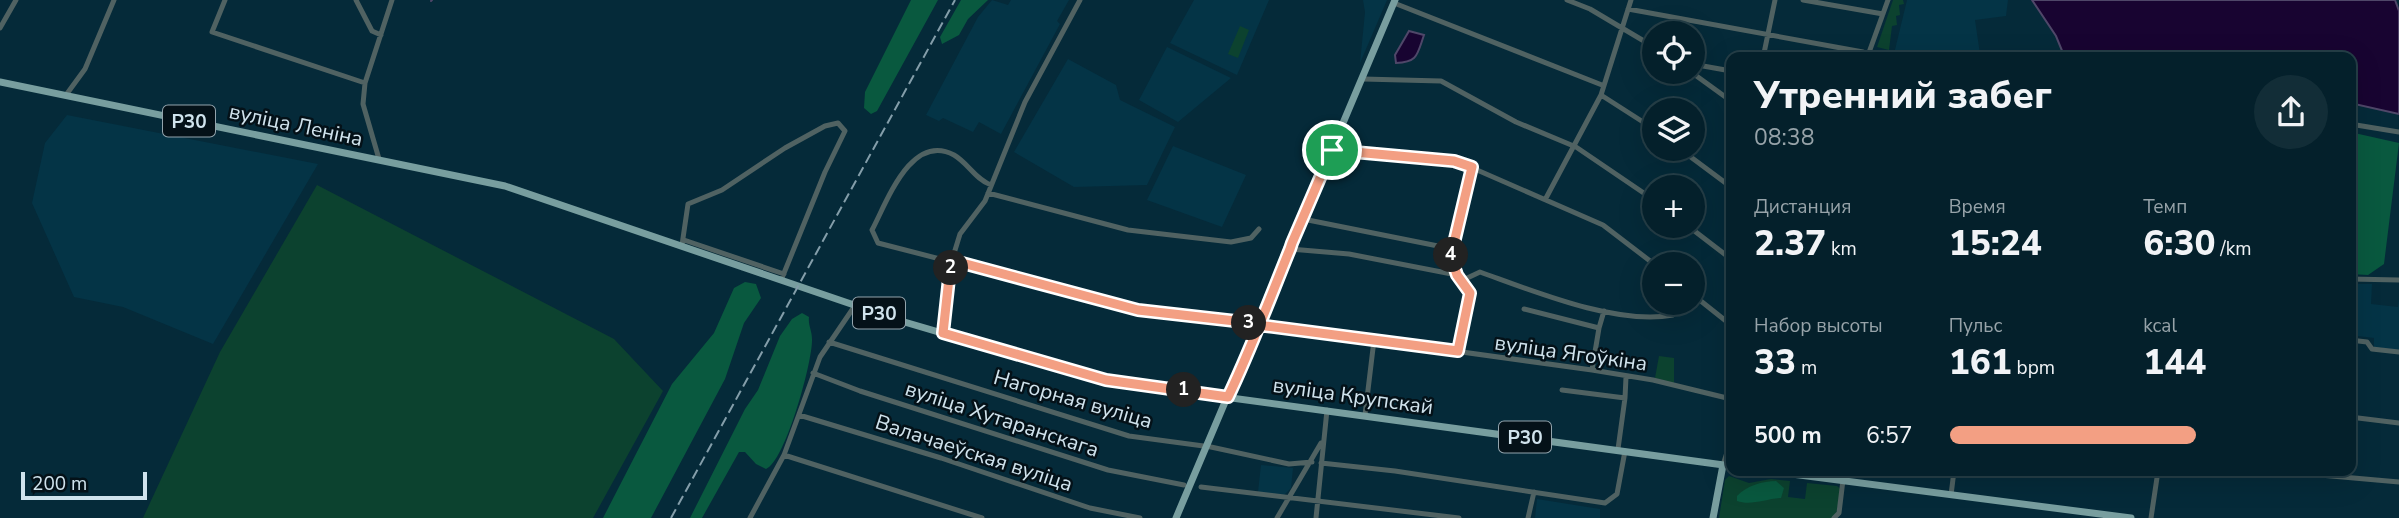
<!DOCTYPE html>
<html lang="ru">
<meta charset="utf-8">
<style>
body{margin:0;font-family:"Nunito Sans",sans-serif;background:#122d37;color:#f1f3f6;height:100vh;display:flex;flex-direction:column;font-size:26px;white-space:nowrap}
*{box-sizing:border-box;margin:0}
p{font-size:23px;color:#97a3a9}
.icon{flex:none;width:38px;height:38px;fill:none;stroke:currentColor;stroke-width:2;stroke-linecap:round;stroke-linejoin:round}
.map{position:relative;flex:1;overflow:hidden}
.panel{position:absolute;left:1726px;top:52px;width:630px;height:424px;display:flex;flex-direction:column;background:#04202b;border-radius:14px;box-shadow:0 7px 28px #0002,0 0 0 2px #253e47}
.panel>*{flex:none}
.controls{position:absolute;left:1642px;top:21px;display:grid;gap:14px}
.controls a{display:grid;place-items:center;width:63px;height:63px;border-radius:50%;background:#04202b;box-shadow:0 7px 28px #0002,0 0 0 2px #253e47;font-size:35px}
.scale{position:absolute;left:21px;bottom:18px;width:126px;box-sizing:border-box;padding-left:7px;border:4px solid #d0e3ed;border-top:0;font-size:19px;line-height:24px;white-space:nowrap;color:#d0e3ed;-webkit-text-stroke:5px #041118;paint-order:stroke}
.pin{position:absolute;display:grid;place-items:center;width:60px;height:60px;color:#fff;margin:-30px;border:4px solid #fff;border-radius:50%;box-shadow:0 2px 7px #0007}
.km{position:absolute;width:35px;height:35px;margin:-18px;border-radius:50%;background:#222;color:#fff;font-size:19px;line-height:35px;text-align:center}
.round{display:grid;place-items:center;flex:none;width:74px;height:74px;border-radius:37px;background:#122d37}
.head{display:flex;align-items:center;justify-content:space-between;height:119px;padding:0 28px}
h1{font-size:38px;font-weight:800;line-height:52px}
.stats{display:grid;grid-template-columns:repeat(3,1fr);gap:10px;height:119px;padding:7px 28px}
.stats div{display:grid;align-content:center}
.stats b{font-size:35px;font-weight:800}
.stats small{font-size:19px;font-weight:400}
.stats p{font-size:19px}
ul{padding:0 28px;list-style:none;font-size:23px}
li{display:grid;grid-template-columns:112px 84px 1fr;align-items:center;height:52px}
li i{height:18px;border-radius:9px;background:#f39f83}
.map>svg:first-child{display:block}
.built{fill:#043446}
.green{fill:#0c422f}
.forest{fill:#09593f}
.water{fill:#180431;stroke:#4f4769;stroke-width:2}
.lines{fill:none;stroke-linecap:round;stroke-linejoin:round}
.stream{stroke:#4f4769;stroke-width:2}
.minor{stroke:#506262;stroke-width:5}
.major{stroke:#789e9f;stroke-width:7}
.rail{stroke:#849eaa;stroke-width:2;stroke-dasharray:10 5;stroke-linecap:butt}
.route-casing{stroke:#fff;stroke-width:14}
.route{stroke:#f39f83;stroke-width:9}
.labels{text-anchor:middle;stroke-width:5;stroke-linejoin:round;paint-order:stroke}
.shield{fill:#041118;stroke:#93a4ad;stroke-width:2}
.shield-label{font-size:19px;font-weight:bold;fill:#d0e3ed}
.street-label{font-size:21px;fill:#d0e3ed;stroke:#041118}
</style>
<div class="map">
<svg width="2399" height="518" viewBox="0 0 2399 518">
<rect width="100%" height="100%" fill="#052a39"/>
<path class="built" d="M992,0L1008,5L1011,0H1069L1057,21L1060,24L1001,134L979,122L973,132L943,118L939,121L926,115L978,17Z
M1194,0H1269L1237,75L1170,43Z
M1363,0H1387L1360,63L1365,12Z
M1907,0H2008L2006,16L1975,20L1980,54H1990V58H1893Z
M1167,47L1231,78L1178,122L1139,100Z
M1068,59L1116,85L1120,100L1175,127L1147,185L1074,187L1014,152Z
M67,115L318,164L213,344L123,307L74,297L32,203L45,143Z
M1173,146L1246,175L1222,227L1147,200Z
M2350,284H2372L2371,304L2398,307L2399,298V350L2374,347V338L2350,335Z
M1261,465L1293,468L1291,488L1284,495L1258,492Z
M1537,499L1600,509V518H1535Z"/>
<path class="green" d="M1893,0H1903L1904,4L1899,5L1900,15L1896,16L1897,25L1892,26L1889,50L1877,47Z
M1240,26L1249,30L1238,58L1228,54Z
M317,185L614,339L663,391L593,518H143L220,352Z
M1659,356L1674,358V383L1655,378Z
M1729,476L1749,483L1771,479L1790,481L1788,497L1805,499L1807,483L1837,486L1842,490L1835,518H1719L1725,480Z"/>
<path class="forest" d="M911,0H938L877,111L871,114L864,108L865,92Z
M961,0H988L968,19L959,35L942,44L940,37Z
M2350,132L2399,143L2384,264L2368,275L2350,274Z
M745,282L756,284L761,298L744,323L725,379L651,518H603L672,384L714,333L734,288Z
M802,313L809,317C808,325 812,331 812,339C813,361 785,462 766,469L756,464L745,452H739L702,518H690L745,409L758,390L780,336L792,319Z
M1776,481L1784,488L1781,498C1765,499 1751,506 1737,501V496C1746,486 1763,481 1776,481Z"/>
<path class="water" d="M2032,0H2395L2399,11V114L2350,103V58H2065L2056,36Z
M1409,31L1424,35C1417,55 1418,62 1396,63L1395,55Z"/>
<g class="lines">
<path class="stream" d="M431,1L432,0"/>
<path class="minor" d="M225,0L212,32L365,83
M356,0L372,31L381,35
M1567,0L1590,9L1654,47
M1803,0L1883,14
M1394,3L1602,85
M1628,9L1863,52L1869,58
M0,28L16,0
M1763,58L1775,0
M1867,58L1888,0
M1692,64L1731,71
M1691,72L1731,101
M1363,79L1441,81L1516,122L1576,147L1654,200
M66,95L85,69L114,0
M1601,95L1654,129
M2350,124L2399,132
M1680,149L1731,187
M1332,150L1461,163L1603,225L1654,264
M379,159L363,104L365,83L392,0
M991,185C975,179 968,163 954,155C911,132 887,202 872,230L878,243L1138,310L1244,322L1592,370L1653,380L1731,399
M988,193L1128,230L1231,242L1251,238L1259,229
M1546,198L1601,95L1631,0
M1303,219L1448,248L1457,275L1463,280L1480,272C1533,291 1618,326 1673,315L1683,303
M1688,226L1731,259
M684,240L784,274
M682,245L688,204L722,190L785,148L825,126L838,123L845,131L825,172L782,278
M1448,248L1454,243L1472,167
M1290,249L1349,254L1457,275
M2350,279L2399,280
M1692,294L1731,325
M1524,309L1599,328L1592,370
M1599,328L1604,311
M943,333L952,260L960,234L985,201L1025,102L1080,0
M2350,340L2367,342L2372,349L2399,352
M829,342L1129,436L1211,447L1289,464L1312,462
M1458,351L1470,293L1463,280
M813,373L860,391L1108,470L1184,485
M1562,390L1625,398L1618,449
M1625,398L1626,377
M799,415L941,458L1090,508L1140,518
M1365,415L1374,340
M2350,417L2399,423
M784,455L982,518
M1321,463L1395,471L1605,503L1617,494L1625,451
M1723,465L1731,440
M2274,471L2399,482
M1201,487L1459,518
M1951,495L1954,471
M750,518L784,455L820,357L856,304
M1277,518L1321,443
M1316,518L1327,410
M1528,518L1534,492
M1834,518L1839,513L1843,480
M2151,518L2158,471"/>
<path class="major" d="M0,82L505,186L901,321L1106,381L1731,466
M1768,471L2131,518
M1176,518L1395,0
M1713,518L1723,465"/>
<path class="rail" d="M671,518L955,0"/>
</g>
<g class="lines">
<defs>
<path id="route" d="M1332,150L1292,243L1290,249C1270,298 1251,349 1228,397L1106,380L943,333L951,260L1138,310L1244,322L1266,326L1458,351L1470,293L1457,275L1448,248L1454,243L1472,167L1454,161L1332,150"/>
</defs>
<use href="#route" class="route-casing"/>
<use href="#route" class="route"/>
</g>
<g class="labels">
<g class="shield">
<rect x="163" y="105.5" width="52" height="31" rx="5"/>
<rect x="853" y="297.5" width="52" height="31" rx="5"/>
<rect x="1499" y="421.5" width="52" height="31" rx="5"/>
</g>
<g class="shield-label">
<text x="189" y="128">Р30</text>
<text x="879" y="320">Р30</text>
<text x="1525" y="444">Р30</text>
</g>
<g class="street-label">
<text transform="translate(296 125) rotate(12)" y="7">вуліца Леніна</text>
<text transform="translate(1571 353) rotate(8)" y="7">вуліца Ягоўкіна</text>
<text transform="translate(1353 396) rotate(8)" y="7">вуліца Крупскай</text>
<text transform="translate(1073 399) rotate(16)" y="7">Нагорная вуліца</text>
<text transform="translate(1002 419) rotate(18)" y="7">вуліца Хутаранскага</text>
<text transform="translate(974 453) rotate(18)" y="7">Валачаеўская вуліца</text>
</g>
</g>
</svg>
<div class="controls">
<a><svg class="icon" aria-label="locate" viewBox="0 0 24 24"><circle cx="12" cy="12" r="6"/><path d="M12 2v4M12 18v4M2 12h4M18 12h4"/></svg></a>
<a><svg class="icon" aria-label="layers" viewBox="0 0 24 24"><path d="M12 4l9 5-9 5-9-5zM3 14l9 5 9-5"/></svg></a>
<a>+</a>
<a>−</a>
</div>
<div class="scale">200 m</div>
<div class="pin" style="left:1332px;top:150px;background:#1e9e55"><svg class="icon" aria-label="arrive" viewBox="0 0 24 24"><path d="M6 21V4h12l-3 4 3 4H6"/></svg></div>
<b class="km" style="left:1184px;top:390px">1</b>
<b class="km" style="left:951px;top:268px">2</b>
<b class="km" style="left:1249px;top:323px">3</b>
<b class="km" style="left:1451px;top:255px">4</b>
<section class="panel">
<div class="head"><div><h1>Утренний забег</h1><p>08:38</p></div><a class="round"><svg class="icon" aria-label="share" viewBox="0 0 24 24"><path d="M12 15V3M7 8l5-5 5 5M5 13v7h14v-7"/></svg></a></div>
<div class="stats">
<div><p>Дистанция</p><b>2.37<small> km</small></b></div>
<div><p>Время</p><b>15:24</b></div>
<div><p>Темп</p><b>6:30<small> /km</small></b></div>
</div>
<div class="stats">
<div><p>Набор высоты</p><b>33<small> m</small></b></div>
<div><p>Пульс</p><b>161<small> bpm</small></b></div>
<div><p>kcal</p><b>144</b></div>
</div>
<ul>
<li><b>500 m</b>6:57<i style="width:65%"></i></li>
</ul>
</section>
</div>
